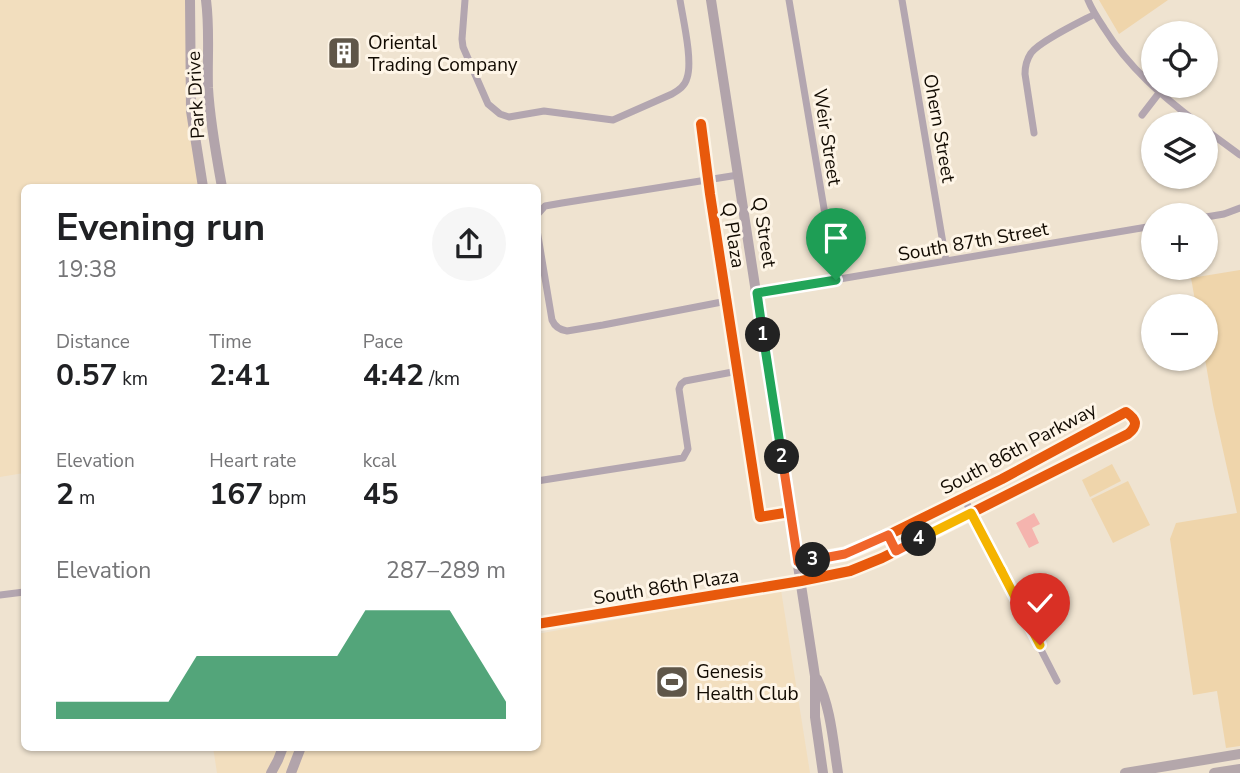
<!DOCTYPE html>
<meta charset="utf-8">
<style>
body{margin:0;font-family:"Nunito Sans",sans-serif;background:#f6f6f6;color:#202124;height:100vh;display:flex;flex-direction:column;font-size:26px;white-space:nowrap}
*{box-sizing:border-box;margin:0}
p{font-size:23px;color:#757577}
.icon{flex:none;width:38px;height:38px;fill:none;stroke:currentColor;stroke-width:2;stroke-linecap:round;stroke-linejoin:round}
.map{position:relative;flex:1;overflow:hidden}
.drawer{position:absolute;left:21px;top:184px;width:520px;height:567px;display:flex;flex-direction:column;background:#fff;border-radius:10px;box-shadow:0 2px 5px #0004}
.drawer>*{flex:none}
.fabs{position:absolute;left:1141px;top:21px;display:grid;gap:14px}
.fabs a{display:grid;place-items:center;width:77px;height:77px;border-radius:50%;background:#fff;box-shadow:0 2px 5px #0004;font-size:35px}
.pin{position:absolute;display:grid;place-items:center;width:60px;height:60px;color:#fff;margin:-72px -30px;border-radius:50% 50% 50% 0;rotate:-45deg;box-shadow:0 0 7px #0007}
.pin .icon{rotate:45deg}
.km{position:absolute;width:35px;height:35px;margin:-18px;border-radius:50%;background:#222;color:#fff;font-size:19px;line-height:35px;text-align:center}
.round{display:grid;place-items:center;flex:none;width:74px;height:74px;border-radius:37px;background:#f6f6f6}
.summary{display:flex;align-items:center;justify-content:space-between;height:119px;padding:0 35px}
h1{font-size:38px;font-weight:700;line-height:52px}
.metrics{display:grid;grid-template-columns:repeat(3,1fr);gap:10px;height:119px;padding:7px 35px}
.metrics div{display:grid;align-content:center}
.metrics b{font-size:30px;font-weight:700}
.metrics small{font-size:19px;font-weight:400}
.metrics p{font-size:19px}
.chart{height:196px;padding:14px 35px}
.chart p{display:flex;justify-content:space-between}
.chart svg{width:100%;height:126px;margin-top:7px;fill:#0b8043;opacity:.7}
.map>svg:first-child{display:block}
.built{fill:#f2debe}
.green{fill:#efd5ab}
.water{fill:#f5b4ae}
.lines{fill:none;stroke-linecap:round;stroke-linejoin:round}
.street{stroke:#b3a6b0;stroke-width:7}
.secondary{stroke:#b2a4ab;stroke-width:10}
.primary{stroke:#b4a7ab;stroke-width:10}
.cycleway-casing{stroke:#fef5e7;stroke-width:15}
.cycleway{stroke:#e8590c;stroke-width:10}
.split-1-casing{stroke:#fff;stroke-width:14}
.split-2-casing{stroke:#fff;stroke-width:14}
.split-3-casing{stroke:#fff;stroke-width:14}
.split-4-casing{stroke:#fff;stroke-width:14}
.split-5-casing{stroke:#fff;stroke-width:14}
.split-6-casing{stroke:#fff;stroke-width:14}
.split-1{stroke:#22a559;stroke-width:9}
.split-2{stroke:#22a559;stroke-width:9}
.split-3{stroke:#f0652b;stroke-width:9}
.split-4{stroke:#f0652b;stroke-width:9}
.split-5{stroke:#f5b400;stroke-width:9}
.split-6{stroke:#f5b400;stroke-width:9}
.labels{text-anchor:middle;stroke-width:6;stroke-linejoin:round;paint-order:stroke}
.poi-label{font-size:19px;fill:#110a01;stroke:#fef5e7;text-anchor:start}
.street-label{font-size:19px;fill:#110a01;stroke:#fef5e7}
</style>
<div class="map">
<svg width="1240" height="773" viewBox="0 0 1240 773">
<rect width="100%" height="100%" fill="#efe3d0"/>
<path class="built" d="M0,0H186L191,111L203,187H24V473L0,477Z
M781,590L810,773H217L213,747H537V634Z"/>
<path class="green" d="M1099,0H1168L1119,34Z
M1240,270V746L1226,748L1217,691L1193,695L1170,539L1176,523L1237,513L1213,405L1205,359L1206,306H1196L1191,278Z
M1112,464L1121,481L1090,497L1082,480Z
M1128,481L1150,525L1113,543L1091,499Z"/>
<path class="water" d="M1034,513L1040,524L1032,528L1039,543L1029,548L1016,523Z"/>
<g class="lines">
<path class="street" d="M465,0L462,39L463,47L488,104L500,114L509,117L544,111L613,120L672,94C679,90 685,86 687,78C693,61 683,19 680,0
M789,0L836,280
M902,0L946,261
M1088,0C1092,10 1098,19 1104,28C1129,68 1162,96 1199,124
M1142,115L1159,93
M701,124L710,194L760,517L790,512
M1206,130L1240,155
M1034,133L1025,74C1025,67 1027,59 1031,53C1040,41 1080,22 1095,14
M537,215L545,206L562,203L738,175
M1206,217L1224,214L1240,208
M537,230L552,320C555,327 560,330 567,331L603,325L727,301
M757,293L1153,226
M537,481L683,458L688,449L679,389L681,384L685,381L738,371
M964,497L971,513L1057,681
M0,595L24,592
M537,624L801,581L850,571L882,558L1128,434C1139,425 1136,419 1126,412L1002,479L874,542L845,554L798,562"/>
<path class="secondary" d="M190,0L191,111L203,187
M206,0C210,30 207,59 208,88C210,122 216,154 222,187
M711,0L815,676V717L823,773
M817,679C831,708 833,741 838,773
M271,773L278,760L283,747
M291,773L301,747"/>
<path class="primary" d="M1125,773L1240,754
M1214,773L1240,769"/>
<defs>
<path id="cycleway" d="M701,124L710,194L760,517L790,512
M537,624L801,581L850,571L882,558L1128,434C1139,425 1136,419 1126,412L1002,479L874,542L845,554L798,562"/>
</defs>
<use href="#cycleway" class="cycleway-casing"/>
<use href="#cycleway" class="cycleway"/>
</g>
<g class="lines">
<defs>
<path id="split-1" d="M763,335L757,293L836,280"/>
<path id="split-2" d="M763,335L782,457"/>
<path id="split-3" d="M782,457L798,562L813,560"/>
<path id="split-4" d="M813,560L845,554L888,535L896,551L919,539"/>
<path id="split-5" d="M919,539L971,513L1001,570"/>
<path id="split-6" d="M1001,570L1040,645"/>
</defs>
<use href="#split-1" class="split-1-casing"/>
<use href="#split-2" class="split-2-casing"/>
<use href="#split-3" class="split-3-casing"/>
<use href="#split-4" class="split-4-casing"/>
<use href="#split-5" class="split-5-casing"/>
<use href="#split-6" class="split-6-casing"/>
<use href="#split-1" class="split-1"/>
<use href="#split-2" class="split-2"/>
<use href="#split-3" class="split-3"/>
<use href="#split-4" class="split-4"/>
<use href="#split-5" class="split-5"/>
<use href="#split-6" class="split-6"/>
</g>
<defs>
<symbol id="building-square" viewBox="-11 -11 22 22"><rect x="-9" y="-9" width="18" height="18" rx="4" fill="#5f5649" stroke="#fef5e7"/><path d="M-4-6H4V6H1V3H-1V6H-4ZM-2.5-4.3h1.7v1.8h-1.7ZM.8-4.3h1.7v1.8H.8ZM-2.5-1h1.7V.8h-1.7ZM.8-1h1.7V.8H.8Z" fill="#fff"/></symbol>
<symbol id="stadium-square" viewBox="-11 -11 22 22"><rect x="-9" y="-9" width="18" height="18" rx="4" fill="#5f5649" stroke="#fef5e7"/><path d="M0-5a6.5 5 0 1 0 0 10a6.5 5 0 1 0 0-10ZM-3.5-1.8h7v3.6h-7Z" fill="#fff"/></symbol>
</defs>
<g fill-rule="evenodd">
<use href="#building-square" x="325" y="34" width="38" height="38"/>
<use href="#stadium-square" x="653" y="663" width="38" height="38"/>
</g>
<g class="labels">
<g class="poi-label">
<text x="368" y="49">Oriental<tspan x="368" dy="22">Trading Company</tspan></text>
<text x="696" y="678">Genesis<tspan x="696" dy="22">Health Club</tspan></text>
</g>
<g class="street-label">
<text transform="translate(195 95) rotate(-93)" y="7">Park Drive</text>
<text transform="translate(940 128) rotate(80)" y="7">Ohern Street</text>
<text transform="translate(828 137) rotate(81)" y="7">Weir Street</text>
<text transform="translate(765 232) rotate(81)" y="7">Q Street</text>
<text transform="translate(734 235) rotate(81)" y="7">Q Plaza</text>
<text transform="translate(973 241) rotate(-10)" y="7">South 87th Street</text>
<text transform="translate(1018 448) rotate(-28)" y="7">South 86th Parkway</text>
<text transform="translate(666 586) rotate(-9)" y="7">South 86th Plaza</text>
</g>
</g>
</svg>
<div class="fabs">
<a><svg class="icon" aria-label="locate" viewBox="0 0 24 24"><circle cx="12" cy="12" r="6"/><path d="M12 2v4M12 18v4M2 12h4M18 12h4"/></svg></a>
<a><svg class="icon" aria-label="layers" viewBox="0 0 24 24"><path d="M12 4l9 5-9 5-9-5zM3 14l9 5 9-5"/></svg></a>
<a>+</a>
<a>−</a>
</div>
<div class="pin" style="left:836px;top:280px;background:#1e9e55"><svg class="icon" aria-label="arrive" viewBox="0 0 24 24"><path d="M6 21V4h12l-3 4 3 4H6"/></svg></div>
<div class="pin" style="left:1040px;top:645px;background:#d93025"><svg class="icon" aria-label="check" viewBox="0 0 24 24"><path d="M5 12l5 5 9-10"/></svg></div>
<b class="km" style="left:763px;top:335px">1</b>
<b class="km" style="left:782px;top:457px">2</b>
<b class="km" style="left:813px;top:560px">3</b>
<b class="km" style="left:919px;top:539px">4</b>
<section class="drawer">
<div class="summary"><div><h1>Evening run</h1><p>19:38</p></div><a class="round"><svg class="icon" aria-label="share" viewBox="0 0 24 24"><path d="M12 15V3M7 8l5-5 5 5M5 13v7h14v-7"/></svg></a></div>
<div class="metrics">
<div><p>Distance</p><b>0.57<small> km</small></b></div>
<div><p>Time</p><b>2:41</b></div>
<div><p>Pace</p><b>4:42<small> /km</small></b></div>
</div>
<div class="metrics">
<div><p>Elevation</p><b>2<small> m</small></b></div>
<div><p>Heart rate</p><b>167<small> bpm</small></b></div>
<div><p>kcal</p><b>45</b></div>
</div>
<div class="chart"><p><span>Elevation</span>287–289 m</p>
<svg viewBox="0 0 160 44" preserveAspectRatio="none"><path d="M0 44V38L10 38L20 38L30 38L40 38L50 22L60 22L70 22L80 22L90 22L100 22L110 6L120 6L130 6L140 6L150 22L160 38V44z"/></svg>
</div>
</section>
</div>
